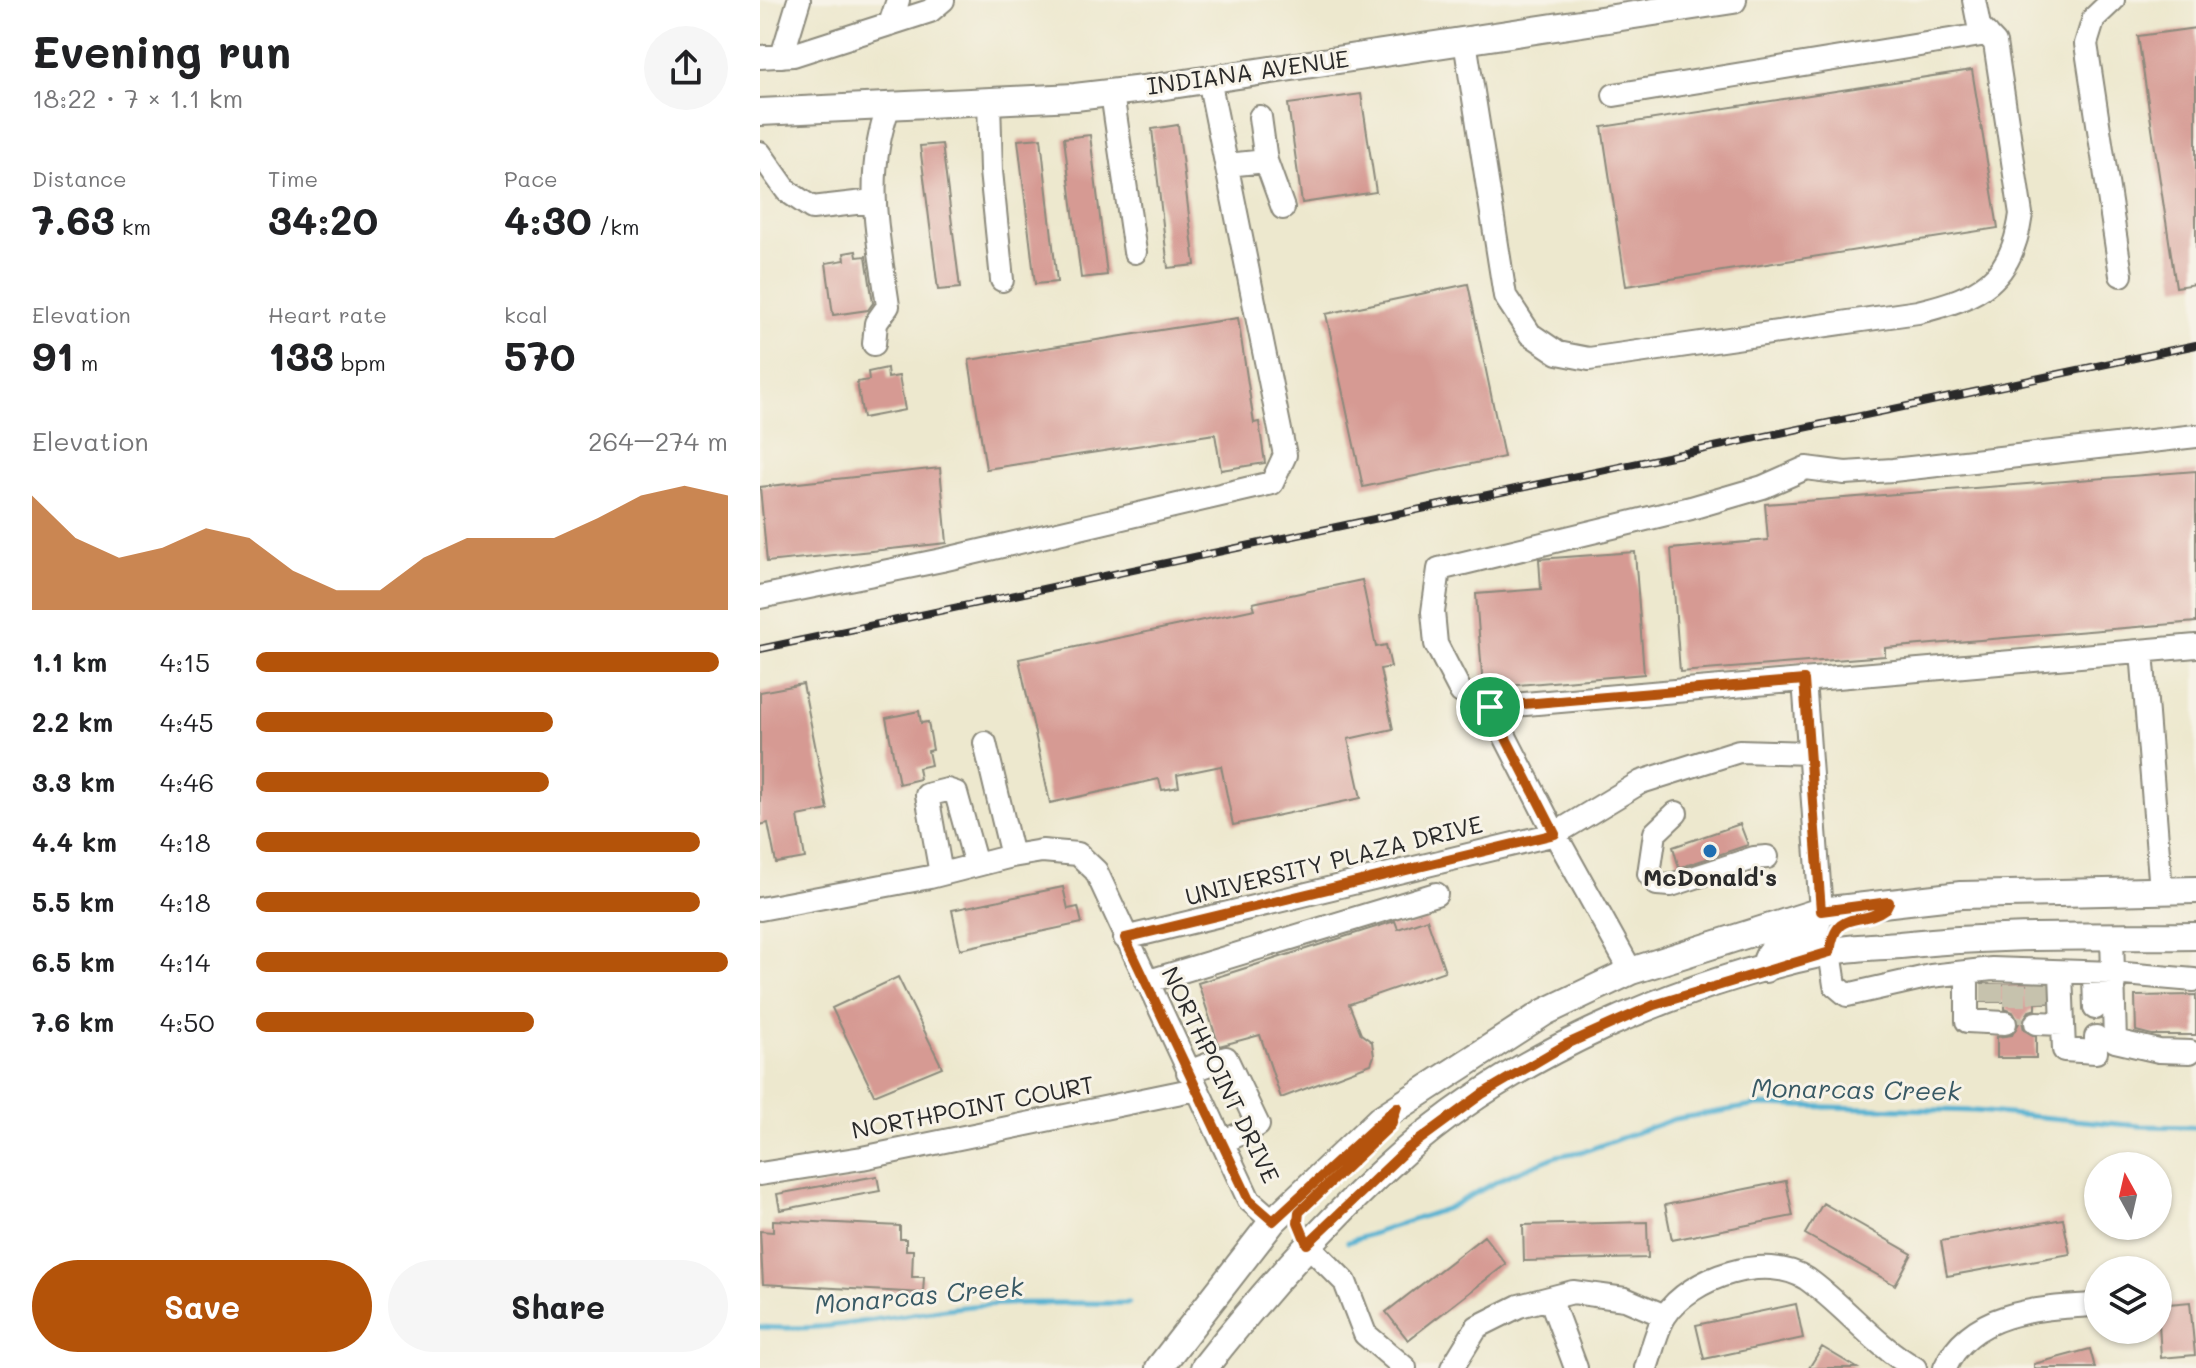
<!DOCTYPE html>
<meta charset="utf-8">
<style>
body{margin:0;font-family:Mali,sans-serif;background:#f6f6f6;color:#202124;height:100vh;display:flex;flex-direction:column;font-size:30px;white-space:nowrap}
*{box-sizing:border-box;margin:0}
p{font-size:26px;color:#757577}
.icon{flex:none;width:44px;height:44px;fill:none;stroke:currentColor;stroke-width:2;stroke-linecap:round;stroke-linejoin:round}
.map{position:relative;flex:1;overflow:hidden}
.details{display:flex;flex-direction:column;background:#fff;width:760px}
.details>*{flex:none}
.needle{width:52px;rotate:352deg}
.tools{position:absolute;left:1324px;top:1152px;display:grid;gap:16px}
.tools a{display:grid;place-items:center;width:88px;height:88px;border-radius:50%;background:#fff;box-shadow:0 2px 6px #0004;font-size:40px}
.pin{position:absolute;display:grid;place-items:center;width:68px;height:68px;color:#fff;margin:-34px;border:4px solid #fff;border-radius:50%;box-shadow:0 2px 8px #0007}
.round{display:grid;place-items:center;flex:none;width:84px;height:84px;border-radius:42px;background:#f6f6f6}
.headline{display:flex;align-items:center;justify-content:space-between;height:136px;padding:0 32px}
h1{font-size:44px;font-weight:800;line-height:60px}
.metrics{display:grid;grid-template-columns:repeat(3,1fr);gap:12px;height:136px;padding:8px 32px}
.metrics div{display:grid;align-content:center}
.metrics b{font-size:40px;font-weight:800}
.metrics small{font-size:22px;font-weight:400}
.metrics p{font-size:22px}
.chart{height:224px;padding:16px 32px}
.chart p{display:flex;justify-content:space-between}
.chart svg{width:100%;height:144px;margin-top:8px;fill:#b45309;opacity:.7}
.primary-button{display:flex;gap:16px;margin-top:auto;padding:16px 32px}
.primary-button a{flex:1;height:92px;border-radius:48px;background:#b45309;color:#fff;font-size:32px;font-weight:800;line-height:92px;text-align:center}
.primary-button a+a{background:#f6f6f6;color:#202124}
ul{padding:0 32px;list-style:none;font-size:26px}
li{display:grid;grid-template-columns:128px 96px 1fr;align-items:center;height:60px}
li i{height:20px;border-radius:10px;background:#b45309}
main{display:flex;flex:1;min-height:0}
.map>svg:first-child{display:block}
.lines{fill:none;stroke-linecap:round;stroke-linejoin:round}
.stream{stroke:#53b1d1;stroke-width:5}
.building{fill:#d69a93}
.minor-tunnel{stroke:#c6c2ad;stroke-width:22;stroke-dasharray:22 11;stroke-linecap:butt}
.minor-casing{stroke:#8c8a7c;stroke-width:26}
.major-casing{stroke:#8c8a7c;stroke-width:30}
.minor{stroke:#fff;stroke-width:22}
.major{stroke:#fff;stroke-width:26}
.rail-casing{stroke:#2b2b2b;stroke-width:8}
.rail{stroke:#f7f3e8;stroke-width:5;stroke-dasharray:15;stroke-linecap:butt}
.route-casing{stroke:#fff;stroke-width:16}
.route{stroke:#b45309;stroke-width:10}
.poi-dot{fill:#1f6fb2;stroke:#f7f3e8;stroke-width:3}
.labels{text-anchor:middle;stroke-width:6;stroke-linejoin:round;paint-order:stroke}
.street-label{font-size:24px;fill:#2b2b2b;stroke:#f7f3e8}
.poi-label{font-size:24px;font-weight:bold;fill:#2b2b2b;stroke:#f7f3e8}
.water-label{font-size:26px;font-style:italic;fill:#395a65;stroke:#f7f3e8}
</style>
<main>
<section class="details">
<div class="headline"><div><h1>Evening run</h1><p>18:22 · 7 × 1.1 km</p></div><a class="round"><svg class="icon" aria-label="share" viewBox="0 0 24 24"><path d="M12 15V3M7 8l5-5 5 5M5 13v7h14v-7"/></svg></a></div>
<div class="metrics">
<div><p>Distance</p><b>7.63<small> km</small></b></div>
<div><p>Time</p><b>34:20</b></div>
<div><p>Pace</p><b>4:30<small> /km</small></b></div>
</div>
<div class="metrics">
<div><p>Elevation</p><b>91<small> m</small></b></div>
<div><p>Heart rate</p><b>133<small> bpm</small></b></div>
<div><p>kcal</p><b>570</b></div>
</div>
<div class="chart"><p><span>Elevation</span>264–274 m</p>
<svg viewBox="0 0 160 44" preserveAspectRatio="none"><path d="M0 44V9L10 22L20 28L30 25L40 19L50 22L60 32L70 38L80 38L90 28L100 22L110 22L120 22L130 16L140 9L150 6L160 9V44z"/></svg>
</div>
<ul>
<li><b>1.1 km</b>4:15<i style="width:98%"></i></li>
<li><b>2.2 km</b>4:45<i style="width:63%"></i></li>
<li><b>3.3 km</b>4:46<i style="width:62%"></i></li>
<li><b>4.4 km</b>4:18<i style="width:94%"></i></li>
<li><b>5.5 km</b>4:18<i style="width:94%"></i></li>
<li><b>6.5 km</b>4:14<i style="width:100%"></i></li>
<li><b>7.6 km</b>4:50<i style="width:59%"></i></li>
</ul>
<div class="primary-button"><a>Save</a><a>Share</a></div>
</section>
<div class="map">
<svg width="1436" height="1368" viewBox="0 0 1436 1368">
<rect width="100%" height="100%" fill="#f7f3e8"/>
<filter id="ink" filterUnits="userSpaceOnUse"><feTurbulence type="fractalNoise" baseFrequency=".0125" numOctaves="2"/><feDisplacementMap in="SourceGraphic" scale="16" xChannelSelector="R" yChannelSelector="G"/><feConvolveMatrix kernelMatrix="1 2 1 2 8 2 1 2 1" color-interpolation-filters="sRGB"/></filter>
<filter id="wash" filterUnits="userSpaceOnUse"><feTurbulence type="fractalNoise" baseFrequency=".006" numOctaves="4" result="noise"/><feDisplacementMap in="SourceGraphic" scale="32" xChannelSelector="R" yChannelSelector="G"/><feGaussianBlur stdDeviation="1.8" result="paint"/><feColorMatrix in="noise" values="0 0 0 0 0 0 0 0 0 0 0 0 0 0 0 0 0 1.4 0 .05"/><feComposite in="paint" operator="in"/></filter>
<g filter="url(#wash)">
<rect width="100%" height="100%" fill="#ede8ce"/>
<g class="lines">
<path class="stream" d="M588,1242L688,1208L747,1176L797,1156L825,1151L914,1119L999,1105L1215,1111L1380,1126L1436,1127
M0,1327C72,1333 138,1313 211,1306C263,1301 317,1304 369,1303"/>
</g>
<g id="blocks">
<path class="building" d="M1436,28V284L1416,287L1378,36Z
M1212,70L1238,228L866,286L842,127Z
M601,94L616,192L542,203L528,104Z
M418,125L435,265L408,268L392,129Z
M330,135L347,275L321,278L304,138Z
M281,138L297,282L275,284L258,140Z
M182,144L200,288L178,290L160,146Z
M96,251L97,257L106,256L113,303L108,310L73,315L66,263L85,260L84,253Z
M708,284L744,457L603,487L566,314Z
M478,318L494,423L499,422L505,463L461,470L455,434L226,469L209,360Z
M127,368L128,378L139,376L145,410L103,418L97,382L109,380L108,372Z
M180,468L187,543L7,562L0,487Z
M1436,471V622L1125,648V656L920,672L911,549L1008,540L1005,504Z
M875,552L884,674L723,688L716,594L781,589L779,559Z
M602,580L616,647L626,645L631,667L620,669L633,729L588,739L601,798L473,825L461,766L417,775L419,787L402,790L399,779L290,803L259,659L495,609L493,603Z
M43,684L68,810L38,816L45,858L16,863L8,823L0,825V692Z
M159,711L161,723L168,722L173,750L168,751L171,765L158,768L160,779L139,784L126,718Z
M980,824L988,845L919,868L913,847Z
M303,887L308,909L318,907L322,923L200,949L192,910Z
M667,919L685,971L589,1004L601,1034L612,1042L614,1056L611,1064L521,1098L500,1035L459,1046L438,983L635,921L638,929Z
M138,977L182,1067L114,1095L72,1008Z
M1222,984L1287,985L1288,1003H1276V1009L1269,1011L1262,1022L1264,1030L1276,1037V1058H1237V1037L1252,1035L1259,1023L1253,1012L1245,1009V1002H1222Z
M1436,995V1035H1392L1376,1031L1375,996Z
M117,1176L120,1191L20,1210L17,1194Z
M1026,1181L1033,1216L912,1240L905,1205Z
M1063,1203L1152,1254L1135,1285L1045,1234Z
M1303,1219L1310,1254L1187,1276L1181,1241Z
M13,1220L140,1226V1239H146V1250H153L152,1277H164L163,1293L3,1284L0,1231L13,1232Z
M887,1222L888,1258L764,1261L763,1225Z
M724,1236L746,1264L648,1340L626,1312Z
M1430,1302L1435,1355L1401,1358L1398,1305Z
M1036,1304L1043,1338L944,1359L936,1325Z
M1062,1347L1097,1368H1049Z
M1330,1349L1335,1368H1274V1364Z"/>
</g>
</g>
<g filter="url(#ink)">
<use href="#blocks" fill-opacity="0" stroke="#8c8a7c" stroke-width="2"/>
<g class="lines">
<path class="minor-tunnel" d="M1278,983L1279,1003
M1255,984V1023
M1232,1002V984"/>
<defs>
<path id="minor" d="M1353,0L1334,18L1326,44L1361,275
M130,24L138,0
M705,41L745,296L770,334L798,353L829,359L1158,312C1220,297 1252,281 1261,214L1235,43L1219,26L1214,0
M22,56L39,0
M0,57L33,55L170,11L183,0
M352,93L375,252
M854,95L1227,34
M229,101L231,171L242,280
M0,153L27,191L52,208L113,201
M506,161L523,208
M467,165L506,161L500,117
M114,344L116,323L128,306C118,235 103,175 129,106
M0,597L182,560L512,483L525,455L449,79
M1382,651L1401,891
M1044,680L1061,911
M730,707L701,692L676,644L673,612L679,569L931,508L1003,487L1046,468L1085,473L1133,470L1436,436
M225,743L252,856L282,851L318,854L336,871L489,1200L513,1221
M916,813L895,833L889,874L897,884L911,885L994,858L1007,857
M181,874L167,795L187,790L196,793L216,865
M0,909L170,877L252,856
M365,938L795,834L881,782L979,751L1049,753
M1070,952L1075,985L1087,995L1171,976L1232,969L1353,973L1352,937
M871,971L795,834L730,707L1436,646
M1207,973V1021L1245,1023
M1301,973L1304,1050L1336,1052V1037
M1334,975L1335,1008
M386,982L676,894
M1276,1023L1303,1024
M1430,1052L1399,1051L1355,1041L1353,973L1434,980
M428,1072L466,1058L498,1125L463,1142
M0,1174L102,1158L436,1089
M547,1244L585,1282L605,1334L645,1368
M790,1298L816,1368
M692,1368L717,1327L759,1306L813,1292L865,1299L905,1316
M886,1368C892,1352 896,1330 905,1316C930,1277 1007,1252 1047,1279C1085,1306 1114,1345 1155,1368
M1185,1368C1211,1310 1282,1308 1335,1305"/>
<path id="major" d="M0,112L315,97L392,88L973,0
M1005,969C1007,939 1035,947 1054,934L1061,911
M399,1368L513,1221L620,1119L785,1012L871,971L1061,911L1201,895L1436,890
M444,1368C505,1290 570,1217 645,1151C758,1052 921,983 1068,952C1091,947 1116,947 1140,945C1238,934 1338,937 1436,936"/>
</defs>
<use href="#minor" class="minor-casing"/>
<use href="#major" class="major-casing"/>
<use href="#minor" class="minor"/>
<use href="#major" class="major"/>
<defs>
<path id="rail" d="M0,649L1436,345"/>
</defs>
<use href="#rail" class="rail-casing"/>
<use href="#rail" class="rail"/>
</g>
</g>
<g class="lines" filter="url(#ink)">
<defs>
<path id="route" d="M1044,680L1061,911L1129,902L1126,908C1100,928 1076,906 1070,952L894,1005L807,1044L722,1094L647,1149L547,1244L538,1222L539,1212L631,1125L637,1107L513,1221L489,1200L365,938L795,834L730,707Z"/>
</defs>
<use href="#route" class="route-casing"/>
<use href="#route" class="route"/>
</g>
<circle class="poi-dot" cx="950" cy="851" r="8"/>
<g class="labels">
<g class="street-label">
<text transform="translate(488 73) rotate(-8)" y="8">INDIANA AVENUE</text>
<text transform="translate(574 861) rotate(-14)" y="8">UNIVERSITY PLAZA DRIVE</text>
<text transform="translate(460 1075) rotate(64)" y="8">NORTHPOINT DRIVE</text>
<text transform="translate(213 1108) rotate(-11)" y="8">NORTHPOINT COURT</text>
</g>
<g class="poi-label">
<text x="950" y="886">McDonald's</text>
</g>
<g class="water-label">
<text transform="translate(1096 1090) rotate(1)" y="9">Monarcas Creek</text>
<text transform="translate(159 1296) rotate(-5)" y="9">Monarcas Creek</text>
</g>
</g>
</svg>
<div class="tools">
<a><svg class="needle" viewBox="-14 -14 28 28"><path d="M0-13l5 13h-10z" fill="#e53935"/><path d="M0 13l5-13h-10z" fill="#757577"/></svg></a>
<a><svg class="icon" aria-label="layers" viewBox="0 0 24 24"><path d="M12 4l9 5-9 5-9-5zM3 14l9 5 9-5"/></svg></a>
</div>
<div class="pin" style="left:730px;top:707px;background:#1e9e55"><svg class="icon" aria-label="arrive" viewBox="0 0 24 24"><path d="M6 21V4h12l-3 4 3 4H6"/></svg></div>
</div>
</main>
